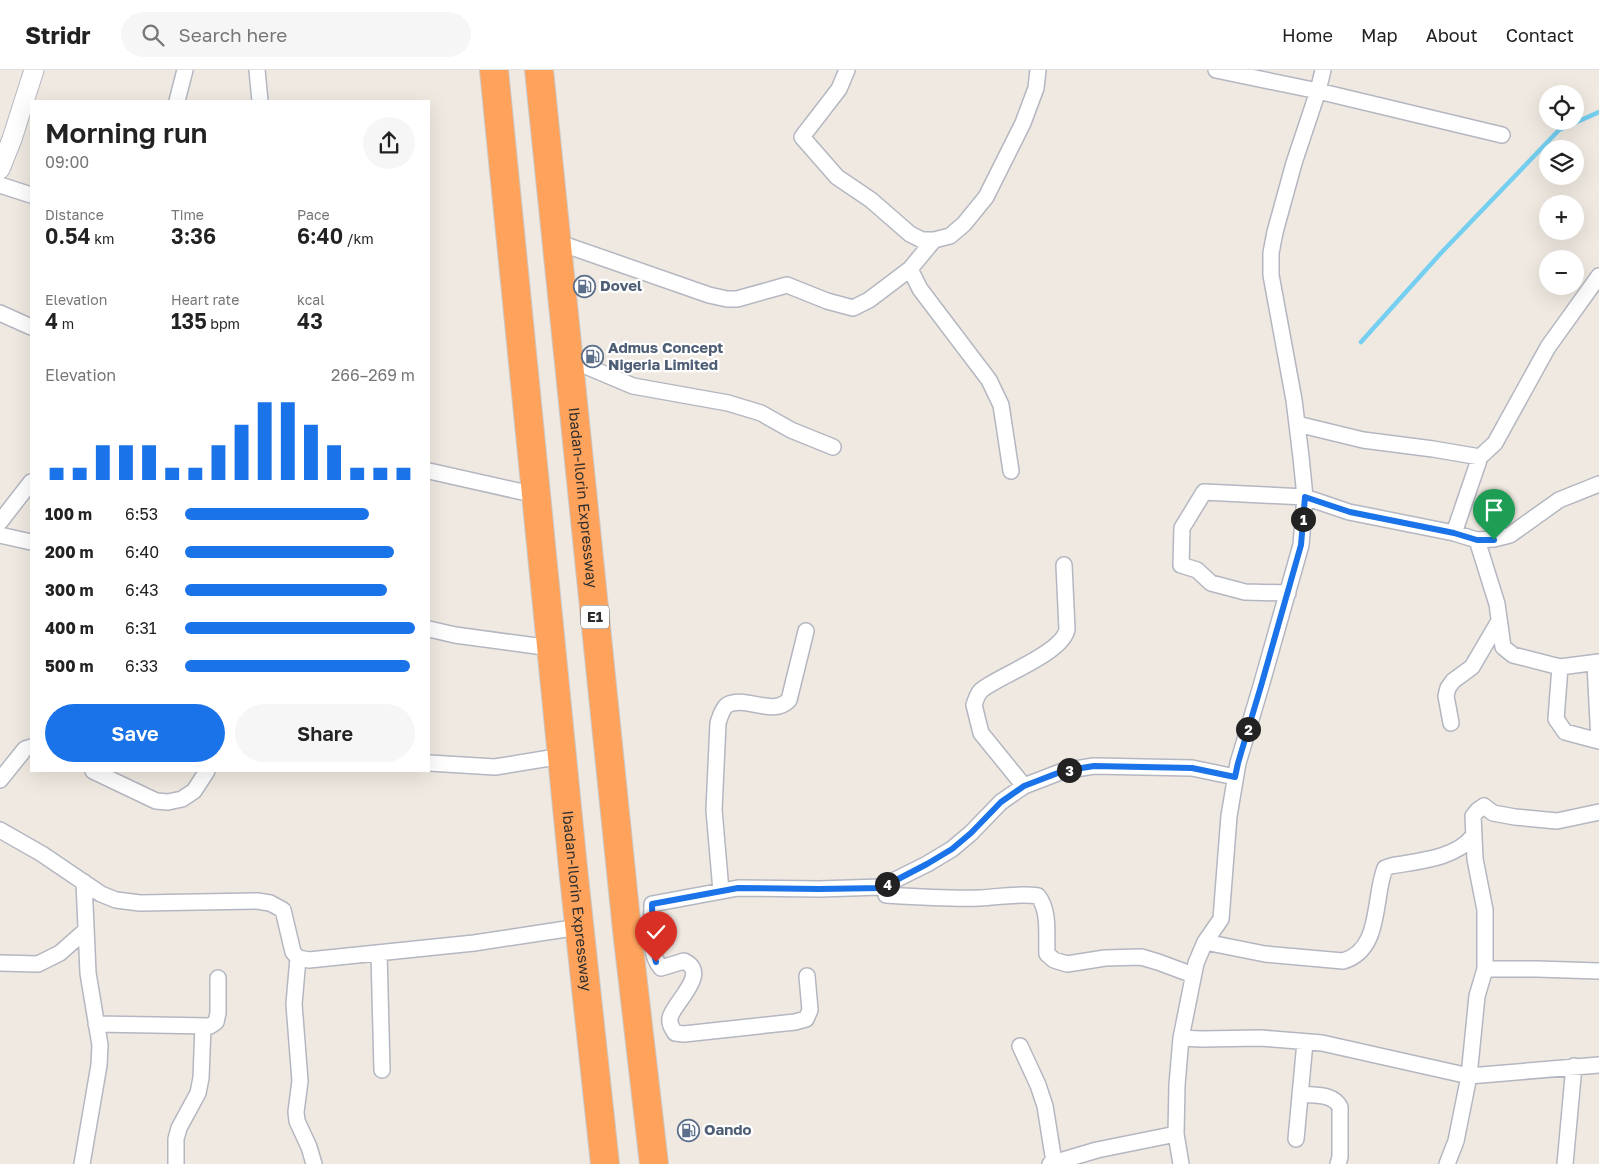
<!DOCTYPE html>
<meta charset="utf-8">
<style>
body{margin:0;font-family:"Golos Text",sans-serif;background:#f6f6f6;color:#222;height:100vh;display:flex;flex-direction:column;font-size:19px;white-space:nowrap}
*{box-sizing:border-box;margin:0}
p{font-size:16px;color:#767676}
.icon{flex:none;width:28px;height:28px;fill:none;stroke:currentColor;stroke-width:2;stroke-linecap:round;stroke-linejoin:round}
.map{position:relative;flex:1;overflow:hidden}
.side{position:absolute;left:30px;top:30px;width:400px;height:672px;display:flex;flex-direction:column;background:#fff;border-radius:0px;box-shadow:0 5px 20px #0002}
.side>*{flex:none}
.buttons{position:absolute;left:1539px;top:15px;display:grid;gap:10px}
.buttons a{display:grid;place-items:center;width:45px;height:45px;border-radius:50%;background:#fff;box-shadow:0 5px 20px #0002;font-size:25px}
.pin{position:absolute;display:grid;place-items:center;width:42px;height:42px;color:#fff;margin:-51px -21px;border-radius:50% 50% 50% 0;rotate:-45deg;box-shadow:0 0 5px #0007}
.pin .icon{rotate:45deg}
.km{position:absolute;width:25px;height:25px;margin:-12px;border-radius:50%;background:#222;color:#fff;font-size:14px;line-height:25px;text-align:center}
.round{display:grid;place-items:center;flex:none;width:52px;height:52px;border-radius:26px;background:#f6f6f6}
.summary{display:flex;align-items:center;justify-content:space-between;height:85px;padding:0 15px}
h1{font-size:28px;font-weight:600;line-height:38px}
.stats{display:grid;grid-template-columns:repeat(3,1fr);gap:8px;height:85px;padding:5px 15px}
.stats div{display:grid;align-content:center}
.stats b{font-size:21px;font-weight:600}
.stats small{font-size:14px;font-weight:400}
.stats p{font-size:14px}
.chart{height:140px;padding:10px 15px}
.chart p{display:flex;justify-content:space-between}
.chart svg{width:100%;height:90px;margin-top:5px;stroke:#1a73e8;stroke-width:6}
.action{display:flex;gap:10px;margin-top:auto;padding:10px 15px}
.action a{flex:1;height:58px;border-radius:30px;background:#1a73e8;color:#fff;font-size:20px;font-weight:600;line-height:58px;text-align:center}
.action a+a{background:#f6f6f6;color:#222}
ul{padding:0 15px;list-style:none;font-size:16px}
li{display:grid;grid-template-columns:80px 60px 1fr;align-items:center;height:38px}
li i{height:12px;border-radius:6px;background:#1a73e8}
header{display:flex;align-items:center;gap:30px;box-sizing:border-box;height:70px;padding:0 25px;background:#fff;border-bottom:1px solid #e0e0e0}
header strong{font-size:24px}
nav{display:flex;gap:28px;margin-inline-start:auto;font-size:18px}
.search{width:350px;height:45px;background:#f6f6f6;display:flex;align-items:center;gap:12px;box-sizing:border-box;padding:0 18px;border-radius:28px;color:#767676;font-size:19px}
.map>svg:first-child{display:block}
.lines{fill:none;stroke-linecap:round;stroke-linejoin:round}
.stream{stroke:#75cff0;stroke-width:4.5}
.minor-casing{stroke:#b4b7c1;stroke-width:18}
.tertiary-casing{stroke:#b4b7c1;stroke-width:21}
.motorway-casing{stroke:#c9c9c9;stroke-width:30}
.minor{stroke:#fff;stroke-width:15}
.tertiary{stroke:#fff;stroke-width:19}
.motorway{stroke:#ffa35c;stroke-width:28}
.route-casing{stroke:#fff;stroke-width:10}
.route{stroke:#1a73e8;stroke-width:6}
.labels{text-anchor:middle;stroke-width:4.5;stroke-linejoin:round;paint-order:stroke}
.shield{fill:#fff;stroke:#6d6d6d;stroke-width:1}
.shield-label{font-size:14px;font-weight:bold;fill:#2e2e2e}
.service-label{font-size:15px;font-weight:bold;fill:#4e5e75;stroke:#fff;text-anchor:start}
.street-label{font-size:15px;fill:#2e2e2e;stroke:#fff}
</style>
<header>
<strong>Stridr</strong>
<div class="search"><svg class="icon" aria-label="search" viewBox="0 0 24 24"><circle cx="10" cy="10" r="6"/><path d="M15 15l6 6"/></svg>Search here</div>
<nav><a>Home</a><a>Map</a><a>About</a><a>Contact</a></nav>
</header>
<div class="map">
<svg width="1599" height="1094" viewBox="0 0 1599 1094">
<rect width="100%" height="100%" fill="#efe9e1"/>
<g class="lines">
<path class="stream" d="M1361,272L1441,183L1559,60L1599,42"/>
<defs>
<path id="minor" d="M257,0L260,31
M847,0L839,19L802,67L837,107L871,130L910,164L922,170H934L950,166L964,154L986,127L1023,53L1036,18L1038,0
M1216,0L1318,21L1502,65
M177,31L185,0
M0,115L31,125
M557,172L709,225L727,229H737L787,215L827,231L853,238L869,230L910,199L934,170
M910,199L920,219L989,310L1001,335L1011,401
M0,243L31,257
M569,289L633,316L728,333L761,343L791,360L833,377
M1297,354L1363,370L1433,379L1480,387L1495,373L1548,277L1599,206
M429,401L536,425
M0,452L31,412
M1454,463L1480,387
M0,465L31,472
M1477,470L1497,534L1503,577L1513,585L1560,597L1599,592
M1288,523L1245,522L1211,513L1197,500L1181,495L1182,458L1204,422L1305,427L1349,442L1454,463L1477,470L1494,469L1510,465L1559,430L1599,414
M429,559L455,565L551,578
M1560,597L1556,649L1565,662L1599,671L1595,594
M1451,653L1446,626L1448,618L1453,611L1472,597L1499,551
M429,693L495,697L562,686
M93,701L156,731L168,732L182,729L194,721L207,701
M0,710L25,679L31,677
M1024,716L981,663L974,635C976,629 978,622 983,619C1001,605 1064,582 1067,559L1064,495
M0,760L42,784L101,824L116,830L140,833L257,831L270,833L283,840L293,882L298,888L309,890L474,873L579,857
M721,821L714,740L718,653C720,647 722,639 727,635C745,625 773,647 789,630L806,561
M886,825C918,827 948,829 980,828C999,827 1019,823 1038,826C1050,841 1046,866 1047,884L1054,890L1067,894L1105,888L1141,887L1158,892L1193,905
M1205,872L1265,884L1343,891C1382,880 1373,828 1385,798L1391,796C1418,791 1455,789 1473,766
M379,883L382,1000
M298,888L294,934L300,1011L296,1042L297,1051L309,1077L314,1094
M0,893L38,894L60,883L86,860
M1485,899H1537L1599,901
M807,906L810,940L806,949L795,952L684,964L675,963C672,958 669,954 670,948C673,933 711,903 684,891L661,898C647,882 652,853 652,834L738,818L819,819L881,817L927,794L952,779L971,763L1001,732L1024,716L1063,701L1094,696L1192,698L1235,707
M96,954L210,956L216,952L218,943V908
M1181,968L1201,969L1261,968L1322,973L1469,1006L1477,926L1485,899V840L1475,789L1473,746L1478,740L1484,736L1493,743L1515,747L1557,751L1599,742
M1020,976L1038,1015L1045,1036L1054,1092
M1300,1024C1314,1026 1333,1023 1340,1037V1087L1338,1094
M1296,1069L1305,972
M82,1094L99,995L100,975L88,903L84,812
M176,1094V1069L179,1058L198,1023L201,1008L203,956
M1050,1094L1097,1080L1176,1064
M1181,1094L1176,1064L1177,1015L1181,968L1196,893L1205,872L1221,849L1229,746L1238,693L1261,616L1301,475L1305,427L1301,387L1294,330L1271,205V183L1275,162L1294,93L1318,21L1323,0
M1447,1094L1456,1071L1469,1006L1599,995
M1565,1094L1574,996"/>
<path id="tertiary" d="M0,99L12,69L34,0"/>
<g id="motorway">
<path id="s1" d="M494,0L573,798L605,1094"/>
<path id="s2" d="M539,0L627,860L654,1094"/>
</g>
</defs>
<use href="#minor" class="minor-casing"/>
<use href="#tertiary" class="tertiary-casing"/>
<use href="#motorway" class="motorway-casing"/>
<use href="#minor" class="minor"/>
<use href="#tertiary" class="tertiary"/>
<use href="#motorway" class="motorway"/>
</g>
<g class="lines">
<defs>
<path id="route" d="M656,892L653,880L652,834L738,818L819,819L881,818L927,794L952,779L971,763L1001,732L1024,716L1063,701L1094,696L1192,698L1235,707L1238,693L1261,616L1301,475L1305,427L1350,442L1454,463L1477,470H1494"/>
</defs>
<use href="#route" class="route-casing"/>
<use href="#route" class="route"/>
</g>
<defs>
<symbol id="fuel-ring" viewBox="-11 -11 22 22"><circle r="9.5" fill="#fff" stroke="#5c6f8a" stroke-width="1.5"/><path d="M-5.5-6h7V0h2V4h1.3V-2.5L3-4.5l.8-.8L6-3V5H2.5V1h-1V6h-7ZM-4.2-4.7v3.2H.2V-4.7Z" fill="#5c6f8a"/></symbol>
</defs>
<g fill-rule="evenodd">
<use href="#fuel-ring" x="572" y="204" width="25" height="25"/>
<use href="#fuel-ring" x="580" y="274" width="25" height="25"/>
<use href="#fuel-ring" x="676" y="1048" width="25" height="25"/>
</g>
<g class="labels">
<rect class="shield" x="581" y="535.5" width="28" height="23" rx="4"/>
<g class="shield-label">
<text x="595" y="552">E1</text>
</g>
<g class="service-label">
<text x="600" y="221">Dovel</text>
<text x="608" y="283">Admus Concept<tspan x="608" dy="17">Nigeria Limited</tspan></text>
<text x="704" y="1065">Oando</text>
</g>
<g class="street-label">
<text dy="5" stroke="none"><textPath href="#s2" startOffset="430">Ibadan-Ilorin Expressway</textPath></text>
<text dy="5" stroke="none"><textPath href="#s1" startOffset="835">Ibadan-Ilorin Expressway</textPath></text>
</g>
</g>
</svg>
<div class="buttons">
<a><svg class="icon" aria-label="locate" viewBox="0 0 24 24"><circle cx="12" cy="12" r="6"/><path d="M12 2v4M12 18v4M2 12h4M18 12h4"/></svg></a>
<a><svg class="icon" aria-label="layers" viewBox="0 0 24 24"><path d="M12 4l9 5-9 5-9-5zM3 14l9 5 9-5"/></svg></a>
<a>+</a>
<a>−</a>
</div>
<div class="pin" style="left:1494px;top:470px;background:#1e9e55"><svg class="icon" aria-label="arrive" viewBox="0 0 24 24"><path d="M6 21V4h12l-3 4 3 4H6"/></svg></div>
<div class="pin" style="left:656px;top:892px;background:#d93025"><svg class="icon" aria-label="check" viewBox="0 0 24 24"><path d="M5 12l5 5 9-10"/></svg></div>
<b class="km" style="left:1303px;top:449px">1</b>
<b class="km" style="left:1248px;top:659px">2</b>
<b class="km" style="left:1069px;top:700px">3</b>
<b class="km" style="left:887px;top:814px">4</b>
<section class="side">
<div class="summary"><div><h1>Morning run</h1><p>09:00</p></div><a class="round"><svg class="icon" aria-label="share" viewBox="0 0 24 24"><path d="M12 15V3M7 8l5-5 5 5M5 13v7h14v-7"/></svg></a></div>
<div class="stats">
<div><p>Distance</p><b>0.54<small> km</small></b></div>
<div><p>Time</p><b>3:36</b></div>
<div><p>Pace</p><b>6:40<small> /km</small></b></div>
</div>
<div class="stats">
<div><p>Elevation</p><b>4<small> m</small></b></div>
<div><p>Heart rate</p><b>135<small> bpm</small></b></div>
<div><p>kcal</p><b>43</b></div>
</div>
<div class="chart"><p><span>Elevation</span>266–269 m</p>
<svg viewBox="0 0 160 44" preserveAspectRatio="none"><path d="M5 44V38M15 44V38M25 44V27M35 44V27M45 44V27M55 44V38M65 44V38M75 44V27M85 44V17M95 44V6M105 44V6M115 44V17M125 44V27M135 44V38M145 44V38M155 44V38"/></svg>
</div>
<ul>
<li><b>100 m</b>6:53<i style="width:80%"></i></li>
<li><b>200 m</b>6:40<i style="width:91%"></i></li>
<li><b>300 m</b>6:43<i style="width:88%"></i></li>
<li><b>400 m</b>6:31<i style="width:100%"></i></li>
<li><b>500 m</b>6:33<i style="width:98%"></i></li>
</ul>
<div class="action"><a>Save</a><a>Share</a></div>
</section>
</div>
